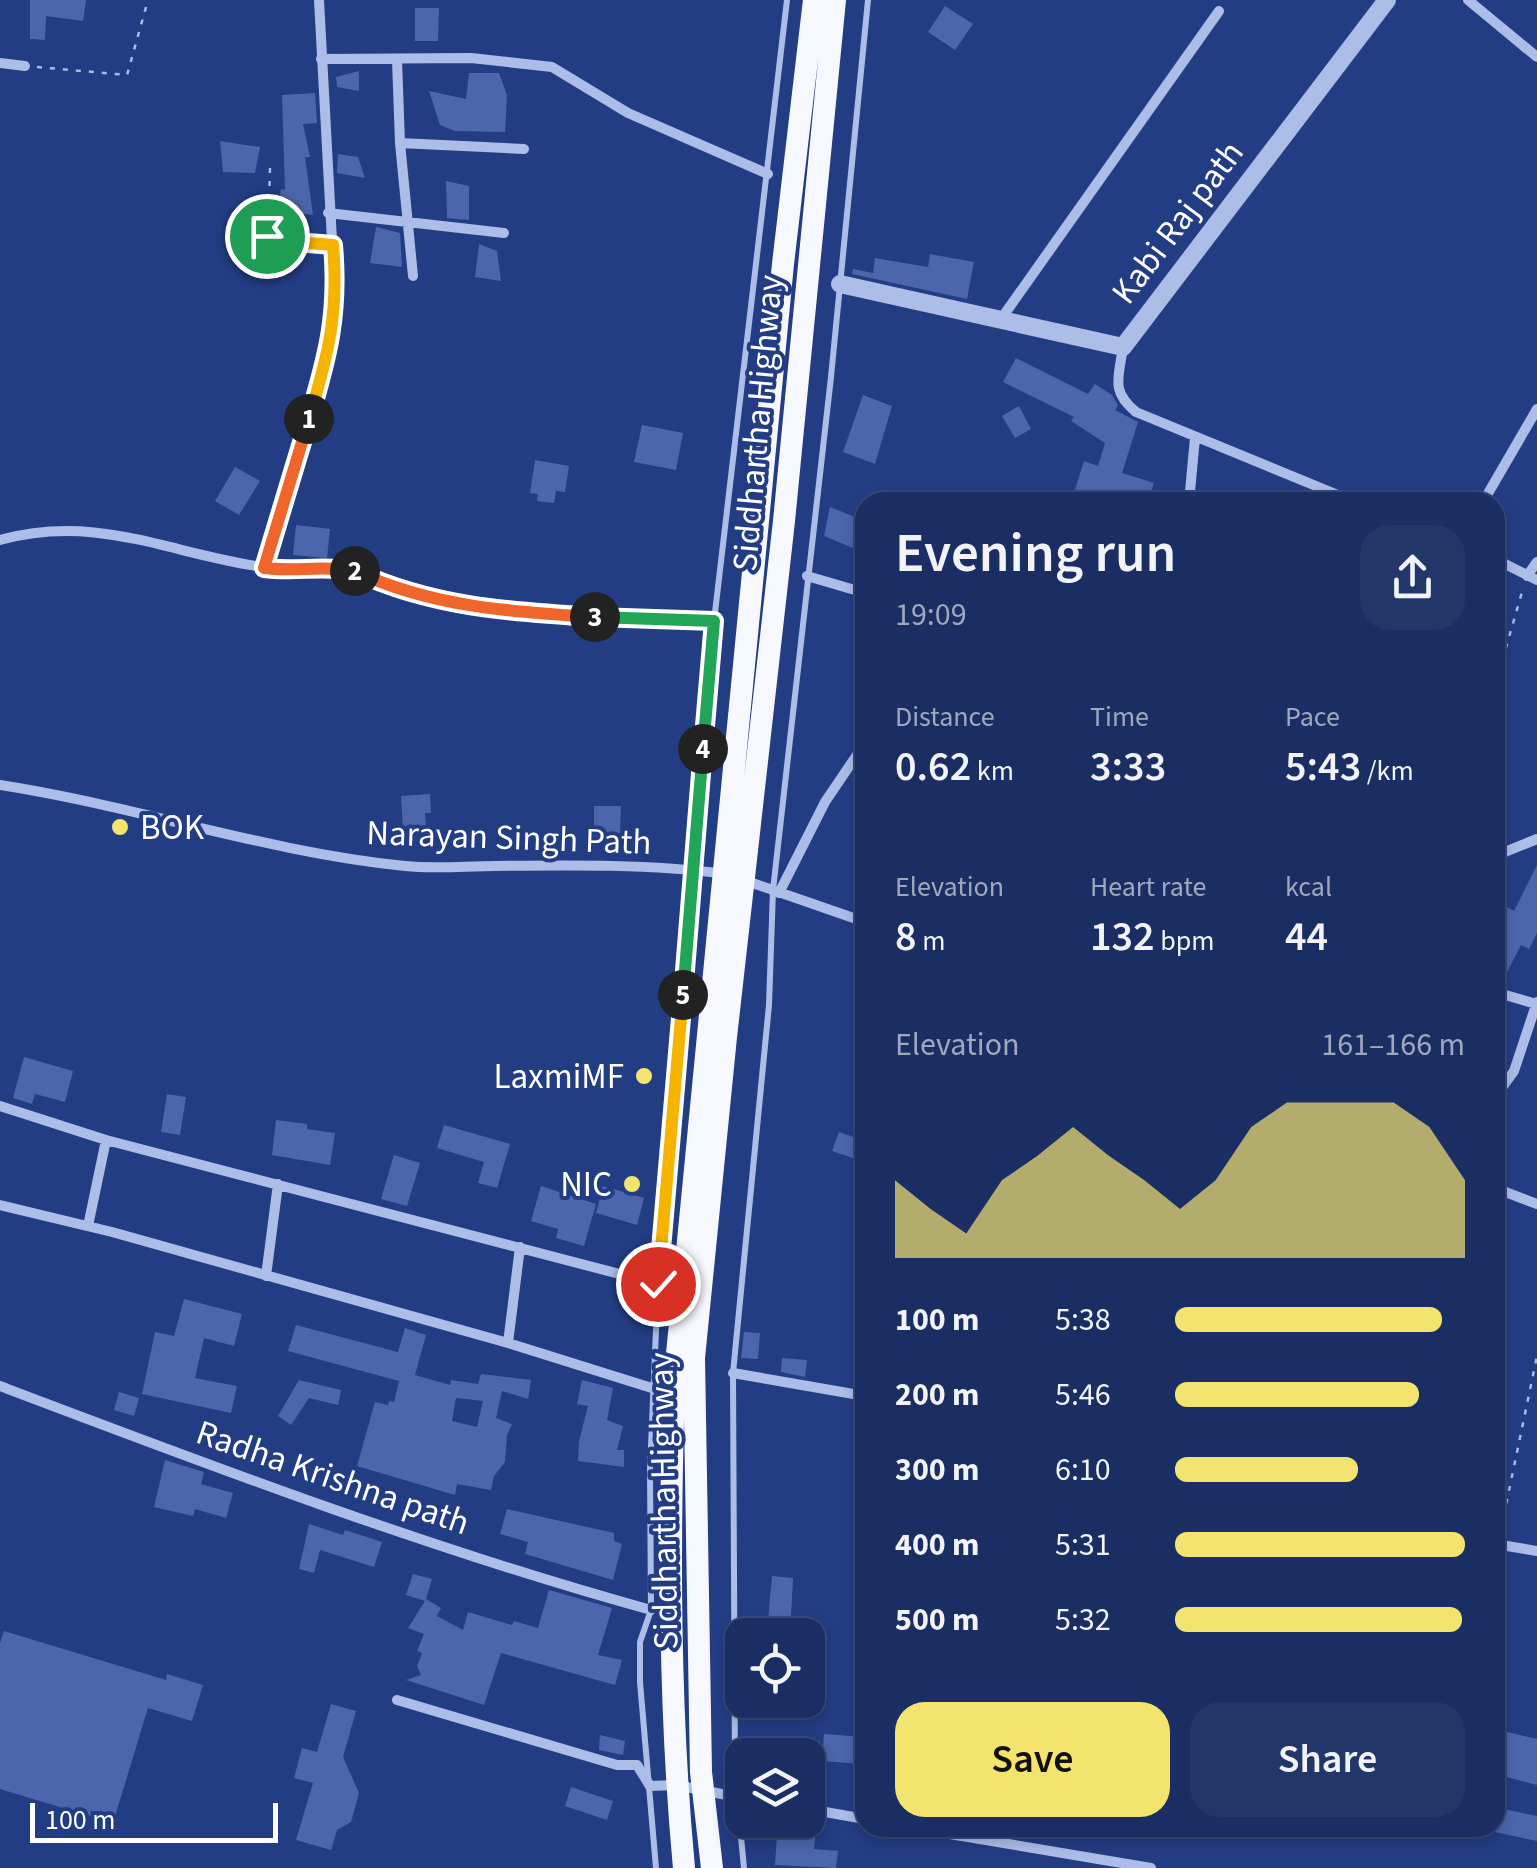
<!DOCTYPE html>
<meta charset="utf-8">
<style>
body{margin:0;font-family:"Source Sans 3",sans-serif;background:#233669;color:#f1f3f6;height:100vh;display:flex;flex-direction:column;font-size:38px;white-space:nowrap}
*{box-sizing:border-box;margin:0}
p{font-size:32px;color:#9fa8be}
.icon{flex:none;width:55px;height:55px;fill:none;stroke:currentColor;stroke-width:2;stroke-linecap:round;stroke-linejoin:round}
.map{position:relative;flex:1;overflow:hidden}
.side{position:absolute;left:855px;top:492px;width:650px;height:1345px;display:flex;flex-direction:column;background:#1a2e63;border-radius:30px;box-shadow:0 5px 15px #0003,0 0 0 2px #384a78}
.side>*{flex:none}
.tools{position:absolute;left:725px;top:1618px;display:grid;gap:20px}
.tools a{display:grid;place-items:center;width:100px;height:100px;border-radius:20px;background:#1a2e63;box-shadow:0 5px 15px #0003,0 0 0 2px #384a78;font-size:50px}
.scale{position:absolute;left:30px;bottom:25px;width:248px;box-sizing:border-box;padding-left:10px;border:5px solid #fff;border-top:0;font-size:28px;line-height:35px;white-space:nowrap;color:#fff;-webkit-text-stroke:8px #233d84;paint-order:stroke}
.pin{position:absolute;display:grid;place-items:center;width:85px;height:85px;color:#fff;margin:-42px;border:5px solid #fff;border-radius:50%;box-shadow:0 2px 10px #0007}
.km{position:absolute;width:50px;height:50px;margin:-25px;border-radius:50%;background:#222;color:#fff;font-size:28px;line-height:50px;text-align:center}
.round{display:grid;place-items:center;flex:none;width:105px;height:105px;border-radius:30px;background:#233669}
.overview{display:flex;align-items:center;justify-content:space-between;height:170px;padding:0 40px}
h1{font-size:55px;font-weight:600;line-height:75px}
.stats{display:grid;grid-template-columns:repeat(3,1fr);gap:15px;height:170px;padding:10px 40px}
.stats div{display:grid;align-content:center}
.stats b{font-size:42px;font-weight:600}
.stats small{font-size:28px;font-weight:400}
.stats p{font-size:28px}
.chart{height:280px;padding:20px 40px}
.chart p{display:flex;justify-content:space-between}
.chart svg{width:100%;height:180px;margin-top:10px;fill:#f3e470;opacity:.7}
.cta{display:flex;gap:20px;margin-top:auto;padding:20px 40px}
.cta a{flex:1;height:115px;border-radius:30px;background:#f3e470;color:#111;font-size:40px;font-weight:600;line-height:115px;text-align:center}
.cta a+a{background:#233669;color:#f1f3f6}
ul{padding:0 40px;list-style:none;font-size:32px}
li{display:grid;grid-template-columns:160px 120px 1fr;align-items:center;height:75px}
li i{height:25px;border-radius:12px;background:#f3e470}
.map>svg:first-child{display:block}
.building{fill:#4b66ac;fill-rule:evenodd}
.lines{fill:none;stroke-linecap:round;stroke-linejoin:round}
.path{stroke:#acbde8;stroke-width:2.5;stroke-dasharray:5 8;stroke-linecap:butt}
.service{stroke:#acbde8;stroke-width:6}
.minor{stroke:#acbde8;stroke-width:10}
.tertiary{stroke:#acbde8;stroke-width:18}
.trunk{stroke:#f7f8fe;stroke-width:22}
.split-1-casing{stroke:#fff;stroke-width:20}
.split-2-casing{stroke:#fff;stroke-width:20}
.split-3-casing{stroke:#fff;stroke-width:20}
.split-4-casing{stroke:#fff;stroke-width:20}
.split-5-casing{stroke:#fff;stroke-width:20}
.split-6-casing{stroke:#fff;stroke-width:20}
.split-1{stroke:#f5b400;stroke-width:12}
.split-2{stroke:#f0652b;stroke-width:12}
.split-3{stroke:#f0652b;stroke-width:12}
.split-4{stroke:#22a559;stroke-width:12}
.split-5{stroke:#22a559;stroke-width:12}
.split-6{stroke:#f5b400;stroke-width:12}
.poi-dot{fill:#f3e470;stroke:#233d84;stroke-width:4}
.labels{text-anchor:middle;stroke-width:8;stroke-linejoin:round;paint-order:stroke}
.street-label{font-size:35px;fill:#fff;stroke:#233d84}
.poi-label{font-size:35px;fill:#fff;stroke:#233d84;text-anchor:end}
</style>
<div class="map">
<svg width="1537" height="1868" viewBox="0 0 1537 1868">
<rect width="100%" height="100%" fill="#233d84"/>
<path class="building" d="M30,0H86L83,21L46,16L45,40L30,39Z
M945,6L973,24L955,50L928,32Z
M415,8H439L438,41H415Z
M359,71V91L337,87L336,77Z
M469,73H499L507,95L505,132L455,131L440,125L429,91L466,99Z
M315,93L317,123L303,124L310,157H305L313,215L278,211L281,189L285,190L282,95Z
M220,141L260,147L255,173L223,172Z
M338,154L358,157L365,178L337,173Z
M446,181L469,186V220L447,218Z
M376,227L400,233L402,267L370,263Z
M479,244L497,251L501,281L475,277Z
M930,254L974,262L967,299L852,274L853,269L873,273L875,258L928,267Z
M1016,358L1088,394L1095,384L1112,395L1118,405L1115,410L1138,422L1122,473L1154,483L1148,502H1071L1084,461L1098,466L1105,443L1071,421L1074,417L1003,382Z
M863,395L892,406L875,464L843,452Z
M1019,406L1031,429L1015,438L1002,416Z
M642,425L683,433L676,470L634,462Z
M535,460L569,466L565,492L556,491L554,503L537,501L538,494L530,493Z
M235,467L260,481L239,515L215,501Z
M830,507L865,521V553L824,536Z
M296,525L330,529L327,558L293,555Z
M430,794L431,813H425L426,828L403,829L401,796Z
M594,806H621L620,837H594Z
M1537,865V933L1529,949L1521,945L1505,976L1495,970V901L1514,911Z
M24,1057L73,1071L65,1102L35,1094L32,1104L13,1098Z
M167,1094L186,1097L180,1135L161,1132Z
M276,1120L307,1124V1129L335,1133L330,1165L272,1155Z
M444,1125L510,1144L497,1188L478,1183L484,1162L437,1148Z
M839,1132L865,1141V1162L832,1151Z
M394,1155L420,1163L407,1206L381,1199Z
M541,1186L596,1204L584,1246L556,1238L558,1229L531,1221Z
M603,1186L644,1198L637,1225L596,1213Z
M184,1299L242,1314L234,1346L204,1338L195,1378L237,1386L231,1413L142,1394L155,1332L174,1336Z
M296,1325L398,1352L405,1328L426,1335L415,1375L450,1385L451,1380L478,1384L481,1374L531,1380L528,1399L502,1391L496,1418L512,1424L507,1435L505,1462L494,1476L491,1490L457,1484L455,1495L357,1466L375,1402L388,1405L389,1401L394,1402L399,1381L288,1351ZM456,1398L483,1401L477,1427L452,1421Z
M744,1332L760,1333L758,1359L741,1358Z
M782,1358L807,1360L805,1377L781,1372Z
M299,1380L341,1390L338,1405L309,1398L291,1425L278,1416Z
M582,1380L613,1388L607,1420L623,1426L617,1450H624V1467L578,1461L579,1441L588,1406L577,1404Z
M119,1392L139,1398L134,1416L114,1410Z
M165,1460L204,1472L201,1484L233,1493L226,1518L195,1509L193,1516L154,1507Z
M507,1509L614,1533V1541L622,1544L613,1580L525,1554L528,1542L500,1534Z
M309,1524L343,1535L345,1530L382,1542L374,1567L320,1550L314,1573L299,1569Z
M413,1574L432,1579L426,1599L441,1608L437,1616L463,1630L468,1612L512,1625L514,1621L538,1628L549,1590L612,1608L598,1655L622,1660L615,1685L501,1653L484,1705L406,1680L421,1675L417,1666L422,1653L417,1651L424,1634L408,1628L425,1601L406,1595Z
M772,1576L793,1578L790,1635H762L763,1621H768Z
M4,1631L166,1680L167,1674L203,1685L192,1721L148,1708L113,1823L0,1789V1643Z
M331,1704L356,1711L343,1757L359,1793L351,1822L337,1830L331,1850L296,1840L313,1783L294,1778L302,1748L317,1752Z
M1503,1731L1537,1739V1785L1495,1774Z
M824,1734L865,1737L862,1764L822,1761Z
M600,1735L625,1741L623,1755L599,1750Z
M571,1787L613,1801L607,1820L565,1806Z
M1495,1807L1537,1816V1841L1495,1832Z
M778,1820H817L814,1849L838,1851L836,1868L775,1865Z"/>
<g class="lines">
<path class="path" d="M37,67L127,75L148,0
M270,168L268,239L317,244
M1495,686L1522,592
M1501,1529L1537,1356"/>
<path class="service" d="M656,1868L640,1682V1642L651,1610L650,1469L658,1284L714,621L787,0
M744,1868L735,1775L733,1373L769,1005L773,890L831,377L868,0"/>
<path class="minor" d="M1468,0L1537,57
M321,59L471,58L552,67L628,113L768,174
M397,60L400,143L413,276
M0,63L25,66
M400,143L524,149
M328,213L504,233
M1001,319L1219,11
M1123,347C1119,377 1110,391 1136,412L1355,502
M1189,502L1195,438
M1483,502L1537,409
M0,540C97,513 170,554 263,567C292,572 325,562 354,571C385,580 414,597 447,603C534,620 626,619 714,621
M1495,559L1537,580
M264,568L328,355L336,314L319,0
M807,576L865,593
M1527,576L1537,562
M0,785C136,806 266,852 405,866C435,869 466,866 496,866C569,865 653,864 725,874
M1495,856L1537,839
M741,879L865,922
M779,893L825,802L865,743
M1495,992L1536,1004
M1495,1097L1514,1071L1537,1002
M0,1106L106,1140L658,1284
M1495,1188L1537,1204
M0,1205L112,1232L508,1343L655,1389
M88,1226L106,1140
M266,1276L278,1184
M508,1343L520,1247
M733,1373L865,1396
M0,1386C214,1467 430,1549 651,1610
M1495,1544L1537,1551
M397,1700L617,1765H637L650,1786L676,1785L742,1798
M808,1809L865,1819
M914,1828L1151,1868"/>
<path class="tertiary" d="M840,284L1123,347L1387,0"/>
<path class="trunk" d="M684,1868C669,1708 669,1546 674,1385L783,264L814,0
M712,1868L701,1772L694,1358L726,1037L784,521L835,0"/>
</g>
<g class="lines">
<defs>
<path id="split-1" d="M267,236L270,240L333,245C339,314 328,355 309,419"/>
<path id="split-2" d="M309,419L264,568C294,572 325,565 355,571"/>
<path id="split-3" d="M355,571C431,607 512,612 595,617"/>
<path id="split-4" d="M595,617L714,621L703,749"/>
<path id="split-5" d="M683,995L703,749"/>
<path id="split-6" d="M658,1284L683,995"/>
</defs>
<use href="#split-1" class="split-1-casing"/>
<use href="#split-2" class="split-2-casing"/>
<use href="#split-3" class="split-3-casing"/>
<use href="#split-4" class="split-4-casing"/>
<use href="#split-5" class="split-5-casing"/>
<use href="#split-6" class="split-6-casing"/>
<use href="#split-1" class="split-1"/>
<use href="#split-2" class="split-2"/>
<use href="#split-3" class="split-3"/>
<use href="#split-4" class="split-4"/>
<use href="#split-5" class="split-5"/>
<use href="#split-6" class="split-6"/>
</g>
<g class="poi-dot">
<circle cx="120" cy="827" r="10"/>
<circle cx="644" cy="1076" r="10"/>
<circle cx="632" cy="1184" r="10"/>
</g>
<g class="labels">
<g class="street-label">
<text transform="translate(1177 222) rotate(-53)" y="12">Kabi Raj path</text>
<text transform="translate(757 423) rotate(-85)" y="12">Siddhartha Highway</text>
<text transform="translate(509 837) rotate(2)" y="12">Narayan Singh Path</text>
<text transform="translate(333 1477) rotate(19)" y="12">Radha Krishna path</text>
<text transform="translate(663 1501) rotate(-91)" y="12">Siddhartha Highway</text>
</g>
<g class="poi-label">
<text x="140" y="839" text-anchor="start">BOK</text>
<text x="624" y="1088">LaxmiMF</text>
<text x="612" y="1196">NIC</text>
</g>
</g>
</svg>
<div class="tools">
<a><svg class="icon" aria-label="locate" viewBox="0 0 24 24"><circle cx="12" cy="12" r="6"/><path d="M12 2v4M12 18v4M2 12h4M18 12h4"/></svg></a>
<a><svg class="icon" aria-label="layers" viewBox="0 0 24 24"><path d="M12 4l9 5-9 5-9-5zM3 14l9 5 9-5"/></svg></a>
</div>
<div class="scale">100 m</div>
<div class="pin" style="left:267px;top:236px;background:#1e9e55"><svg class="icon" aria-label="arrive" viewBox="0 0 24 24"><path d="M6 21V4h12l-3 4 3 4H6"/></svg></div>
<div class="pin" style="left:658px;top:1284px;background:#d93025"><svg class="icon" aria-label="check" viewBox="0 0 24 24"><path d="M5 12l5 5 9-10"/></svg></div>
<b class="km" style="left:309px;top:419px">1</b>
<b class="km" style="left:355px;top:571px">2</b>
<b class="km" style="left:595px;top:617px">3</b>
<b class="km" style="left:703px;top:749px">4</b>
<b class="km" style="left:683px;top:995px">5</b>
<section class="side">
<div class="overview"><div><h1>Evening run</h1><p>19:09</p></div><a class="round"><svg class="icon" aria-label="share" viewBox="0 0 24 24"><path d="M12 15V3M7 8l5-5 5 5M5 13v7h14v-7"/></svg></a></div>
<div class="stats">
<div><p>Distance</p><b>0.62<small> km</small></b></div>
<div><p>Time</p><b>3:33</b></div>
<div><p>Pace</p><b>5:43<small> /km</small></b></div>
</div>
<div class="stats">
<div><p>Elevation</p><b>8<small> m</small></b></div>
<div><p>Heart rate</p><b>132<small> bpm</small></b></div>
<div><p>kcal</p><b>44</b></div>
</div>
<div class="chart"><p><span>Elevation</span>161–166 m</p>
<svg viewBox="0 0 160 44" preserveAspectRatio="none"><path d="M0 44V25L10 32L20 38L30 25L40 19L50 12L60 19L70 25L80 32L90 25L100 12L110 6L120 6L130 6L140 6L150 12L160 25V44z"/></svg>
</div>
<ul>
<li><b>100 m</b>5:38<i style="width:92%"></i></li>
<li><b>200 m</b>5:46<i style="width:84%"></i></li>
<li><b>300 m</b>6:10<i style="width:63%"></i></li>
<li><b>400 m</b>5:31<i style="width:100%"></i></li>
<li><b>500 m</b>5:32<i style="width:99%"></i></li>
</ul>
<div class="cta"><a>Save</a><a>Share</a></div>
</section>
</div>
